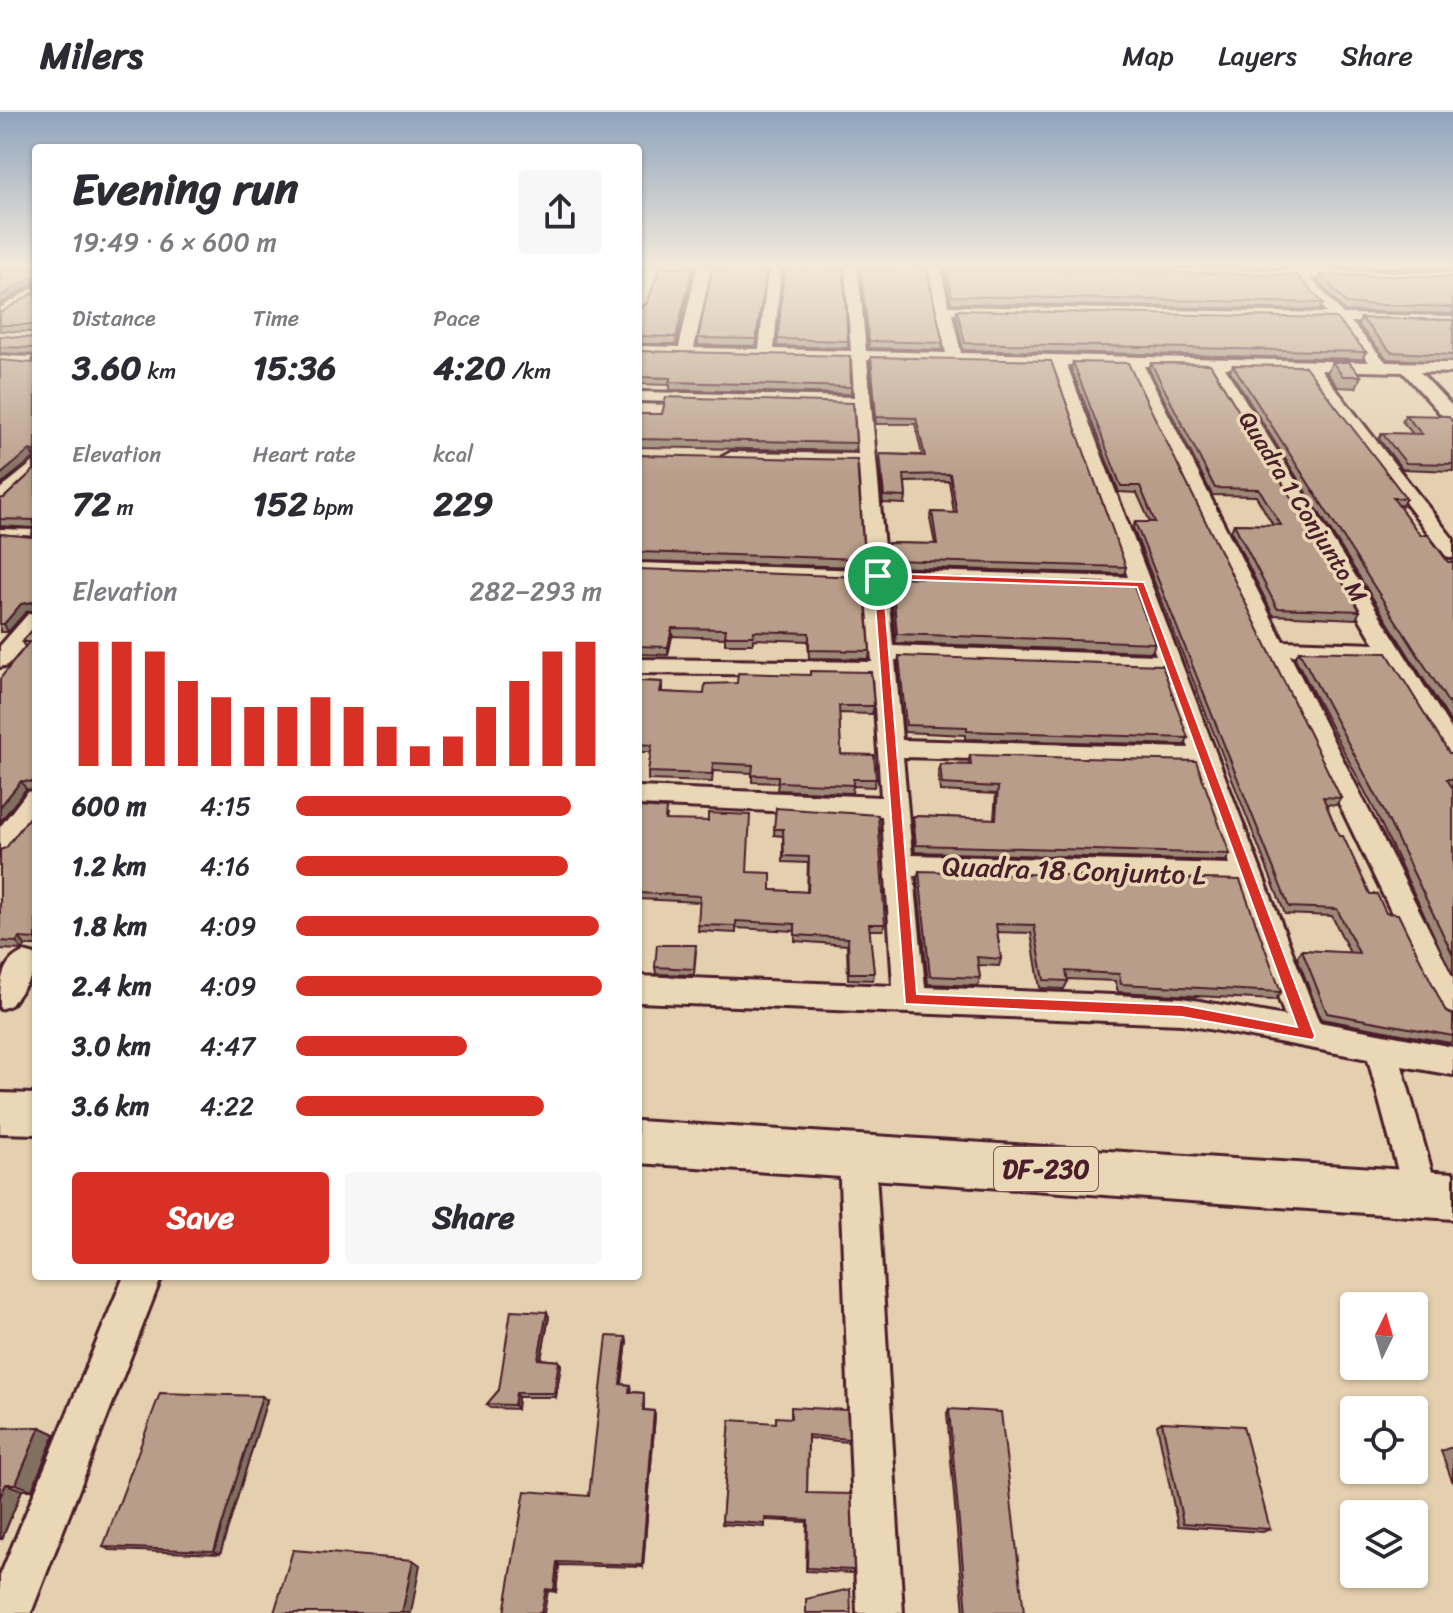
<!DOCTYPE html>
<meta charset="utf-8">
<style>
body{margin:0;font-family:Sriracha,sans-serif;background:#f7f7f7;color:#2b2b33;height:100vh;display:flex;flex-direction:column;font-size:30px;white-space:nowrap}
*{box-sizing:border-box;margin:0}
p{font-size:26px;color:#7c7c81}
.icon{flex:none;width:44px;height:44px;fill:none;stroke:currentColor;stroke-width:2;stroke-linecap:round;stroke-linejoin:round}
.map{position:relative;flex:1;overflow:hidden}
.drawer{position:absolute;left:32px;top:32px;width:610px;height:1136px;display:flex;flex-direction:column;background:#fff;border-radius:8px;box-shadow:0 2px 6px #0004}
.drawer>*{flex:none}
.needle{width:52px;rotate:5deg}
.controls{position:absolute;left:1340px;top:1180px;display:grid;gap:16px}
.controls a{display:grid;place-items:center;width:88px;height:88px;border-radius:8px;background:#fff;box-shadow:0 2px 6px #0004;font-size:40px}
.pin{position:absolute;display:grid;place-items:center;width:68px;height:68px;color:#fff;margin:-34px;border:4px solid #fff;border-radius:50%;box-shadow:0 2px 8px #0007}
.round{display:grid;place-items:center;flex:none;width:84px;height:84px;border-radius:8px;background:#f7f7f7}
.headline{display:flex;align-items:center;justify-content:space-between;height:136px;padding:0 40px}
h1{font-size:44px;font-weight:700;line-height:60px}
.figures{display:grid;grid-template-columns:repeat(3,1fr);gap:12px;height:136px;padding:8px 40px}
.figures div{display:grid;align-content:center}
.figures b{font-size:34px;font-weight:700}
.figures small{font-size:22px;font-weight:400}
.figures p{font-size:22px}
.chart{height:224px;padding:16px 40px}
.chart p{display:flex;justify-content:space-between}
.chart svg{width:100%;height:144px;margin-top:8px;stroke:#d93025;stroke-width:6}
.button{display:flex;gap:16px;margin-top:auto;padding:16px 40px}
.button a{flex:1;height:92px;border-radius:8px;background:#d93025;color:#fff;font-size:32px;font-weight:700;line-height:92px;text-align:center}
.button a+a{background:#f7f7f7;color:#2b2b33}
ul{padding:0 40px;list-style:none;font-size:26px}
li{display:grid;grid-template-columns:128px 96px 1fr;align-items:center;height:60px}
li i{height:20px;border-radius:10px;background:#d93025}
header{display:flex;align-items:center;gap:48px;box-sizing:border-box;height:112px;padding:0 40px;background:#fff;border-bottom:2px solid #e1e1e2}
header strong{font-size:38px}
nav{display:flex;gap:44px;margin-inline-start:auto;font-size:28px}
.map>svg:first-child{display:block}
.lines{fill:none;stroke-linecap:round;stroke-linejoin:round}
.minor-casing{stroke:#4a1f2b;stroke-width:6}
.major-casing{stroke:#4a1f2b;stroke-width:6}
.minor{fill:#ead7b5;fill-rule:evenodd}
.major{fill:#ead7b5;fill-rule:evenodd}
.wall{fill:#9e8877;stroke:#4a1f2b;stroke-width:2}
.shaded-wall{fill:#816f61;stroke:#4a1f2b;stroke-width:2}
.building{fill:#b89e8a;stroke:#4a1f2b;stroke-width:2}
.route{fill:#d93025;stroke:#fff;stroke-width:2;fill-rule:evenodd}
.labels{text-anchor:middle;stroke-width:7;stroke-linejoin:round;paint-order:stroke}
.far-street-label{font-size:24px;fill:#4a1f2b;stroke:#ead7b5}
.shield{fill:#ead7b5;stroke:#7a5654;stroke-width:2}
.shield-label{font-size:26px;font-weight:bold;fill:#4a1f2b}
.street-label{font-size:28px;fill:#4a1f2b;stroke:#ead7b5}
</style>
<header>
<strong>Milers</strong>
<nav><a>Map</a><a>Layers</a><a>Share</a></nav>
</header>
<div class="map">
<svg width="1453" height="1501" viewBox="0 0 1453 1501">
<rect width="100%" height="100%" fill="#e4d0af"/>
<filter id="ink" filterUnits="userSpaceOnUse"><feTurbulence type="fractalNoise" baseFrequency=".0125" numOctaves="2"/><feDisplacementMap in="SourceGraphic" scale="16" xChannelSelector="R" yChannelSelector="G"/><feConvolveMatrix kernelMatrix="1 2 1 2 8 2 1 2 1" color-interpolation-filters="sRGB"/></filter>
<g filter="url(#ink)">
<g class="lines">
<defs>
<path id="minor" d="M646,155H659L645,197L638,201V177Z
M697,155H711L694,236L759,237L768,155H781L774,237L851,239L845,155H858L866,239L946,241L927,155H940L949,194L1327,201L1296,166L960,159L953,155L1289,158L1288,155H1301L1304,158L1453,161V169L1311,166L1343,202L1453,204V212L1351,210L1386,250L1453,251V261L1420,260L1453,295V310L1447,309L1403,260L1321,258L1453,427V446L1446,444L1304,258L1225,256L1453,620V648L1444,646L1384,546L1290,543L1453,865V909L1442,905L1128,254L1067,253L1319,910L1453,935V963L1402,954L1438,1081L1433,1093L1420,1098L1407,1093L1368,947L1182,912L638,890V864L893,874L882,704L638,693V675L881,685L873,564L638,561V547L872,550L866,470L638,463V451L866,458L859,353L731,350L722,345L731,340L858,342L855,295L638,289L641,280L854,285L852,248L638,244V234L679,235ZM952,202L1335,210L1369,250L961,241ZM867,248L1052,252L1128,465L886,458ZM1144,254L1209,256L1375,532L1283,529ZM887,471L1132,478L1156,543L893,534ZM895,548L1161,557L1189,636L902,628ZM903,645L1195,653L1230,752L912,743ZM914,764L1238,773L1285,904L1182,886L925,875Z
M36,174V184L0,207V196Z
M0,244L36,245V255L0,254Z
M36,348V363L7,391L0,393V377Z
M0,417L36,418V430L0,429Z
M36,500V521L8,553L0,555V534L28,502Z
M36,678V706L10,742L0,745V715L27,680Z
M24,840L35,843L36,858L11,893L0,897C0,873 0,849 24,840Z
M857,1027L869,1032L875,1044L903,1501H857L839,1044L845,1032Z
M124,1164H162L31,1501H0V1464Z"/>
<path id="major" d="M0,981L36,982V1022L0,1021Z
M638,1009L1453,1061V1107L638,1051Z"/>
</defs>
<use href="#minor" class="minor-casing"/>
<use href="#major" class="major-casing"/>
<use href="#minor" class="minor"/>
<use href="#major" class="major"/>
</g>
<path class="wall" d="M36,155L35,498L26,500L8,520H0V422L32,425L33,416L0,414V387L4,386L34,358V346L0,373L34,243L0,241V224L33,226L34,220L0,219V201L35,180V172L0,192Z
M695,155L677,232H638V197L647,191Z
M768,155L756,234L698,233V226Z
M781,155H845H843L848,229V236L777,234L784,155Z
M858,155H926L943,231L942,238L869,236Z
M943,155H959L1323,191L1320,198L951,191Z
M1305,155H1453V159Z
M1320,163L1453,165V202L1344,199L1318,169Z
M957,198L1366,240L1362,247L963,238L956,205Z
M1361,206L1453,208V250L1387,247L1358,213Z
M638,239L851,275V282L670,278V273L638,272Z
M871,245L1126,455L1124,462L889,455L887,438L888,431L935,432L930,407L932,400L954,401L949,369L905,370L906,385L905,392L883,391L879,349L880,342L922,343L915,312H876L870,251Z
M1073,250L1341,686L1336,693L1326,692L1339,724L1370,782L1386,801L1446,900L1453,903V928L1450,931L1321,907L1297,845L1302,838L1350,841L1332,804L1285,802L1133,416L1135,410H1150L1137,381L1119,380L1071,256Z
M1332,250L1361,264L1356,276L1338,275L1327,261Z
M1151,251L1210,252L1360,499L1356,507L1273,503L1231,419L1234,412L1273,413L1256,384L1212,383L1149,257Z
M1233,253L1406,386L1402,394L1398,393L1420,423L1448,450H1453V614L1230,259Z
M638,302L856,331L855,339L638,335Z
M1405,303L1453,310V359L1402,357L1379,327L1382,321L1413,322L1402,309Z
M638,343L864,447L863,455L638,449Z
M638,457L870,539L869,547L809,546L808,529L753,527V532H725V526L672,524L668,543L638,542Z
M892,465L1155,531L1152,540L896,531L890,474Z
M36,514V834H26L22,838L0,837V738L6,736L33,700V678L26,677L0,710V567L25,535L22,530Z
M1299,539L1449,641H1453V675H1452L1453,677V864L1373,695L1295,546Z
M899,544L1188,626L1185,633L965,627V623L904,620L898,551Z
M638,569L662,570V580L874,594L872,602L839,601L841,642L876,667L874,675L853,674L852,681L777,678L778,671L752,670V661L713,659L712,670L648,668V660L651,640H638Z
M970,643L1230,742L1226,749L915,740L912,711L913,704L994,707L996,682L940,679L938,659L940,652L968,653Z
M638,695L667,704L666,708L747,760L771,778L807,780L808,751L783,750V724L774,723L776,696L885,812L883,818H869L874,861L873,868L848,867L847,833L795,829V819L736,816V821L698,819L700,790L638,787Z
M919,759L1281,880L1275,888L1118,880L1115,869L1067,867L1068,869L1064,877L1040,876L1031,821L997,820L1001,847L999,854L978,853L980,866L978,874L928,872L917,767Z
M696,839L694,863L656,862L655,855Z
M547,1200L549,1205L541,1247L559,1249L561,1253L556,1285H518L517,1297L490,1296L487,1292L499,1278Z
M626,1225L627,1229L622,1272L630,1273L631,1280L644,1281V1298L654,1299L655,1303L643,1455L559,1453L556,1480L548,1479L504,1501L589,1384Z
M267,1288L220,1442L110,1438L103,1435Z
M949,1297L1024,1501H964L947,1301Z
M730,1308L849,1327L847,1330L808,1326L807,1381L854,1458L852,1461L806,1459L807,1410L765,1408V1415L722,1412Z
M1162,1310L1270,1417L1263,1420L1178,1414L1157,1313Z
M40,1315L55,1322L32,1378H22L2,1427H0V1316Z
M1449,1336H1453V1371L1441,1339Z"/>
<path class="shaded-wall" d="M641,155H644L638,169V162Z
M693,155H695L677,232L676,225Z
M32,165L34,171L0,192V184Z
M30,338L34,346L0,373V363Z
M33,490L36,498L26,500L8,520L4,512L21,492Z
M672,516V524L668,543V535Z
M21,669L26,677L0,710V695Z
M19,826L26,834L22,838L16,830Z
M547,1200L549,1205L540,1252L538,1247Z
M626,1225L627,1229L621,1276L620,1272Z
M559,1249L561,1253L556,1285L554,1281Z
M516,1281L518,1285L517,1297L514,1293Z
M262,1284L267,1288L220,1442L214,1439Z
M654,1299L655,1303L643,1455L642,1453Z
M40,1315L55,1322L32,1378L16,1372Z
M6,1372L22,1378L2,1427L0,1426V1385Z
M413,1448L420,1453L411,1501H402Z
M557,1450L559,1453L556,1480L554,1478Z
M546,1477L548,1479L544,1501H541Z"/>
<path class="building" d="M0,155H36V508L33,490L21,492L4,512H0V422L32,425L34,408L0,407V387L4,386L34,358V339L30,338L0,363V248L33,251L35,236L0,235V224L33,226L35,213H0V201L35,180V166L32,165L0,184Z
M660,155H693L676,225L638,224V197L647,191Z
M713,155H767L756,227L698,226Z
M784,155H843L848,229L778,227Z
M860,155H926L943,231L869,229Z
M945,155L1297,163L1323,191L952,184Z
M1320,163L1453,165V195L1347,192Z
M957,198L1336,206L1366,240L965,231Z
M1361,206L1453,208V243L1391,240Z
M638,239L850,244L851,275L669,270L671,266L638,265Z
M871,245L1051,249L1126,455L890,448L888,431L937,432L932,400L957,401L950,362L904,363L906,385L884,384L880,342L925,344L916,306L876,305Z
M1073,250L1128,251L1341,686L1323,685L1339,724H1343L1370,782H1377L1386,801L1398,802L1446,900L1453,903V924L1327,901L1302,838L1359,841L1337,797L1289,795L1135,410H1155L1140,374H1121Z
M1332,250H1349L1361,264H1343Z
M1151,251L1210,252L1360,499L1277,496L1234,412L1281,413L1259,377L1215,376Z
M1233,253L1305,254L1406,386H1393L1420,423H1428L1448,450H1453V598Z
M666,285L853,291L856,331L638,327V302H662Z
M1405,303L1448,304L1453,310V352L1406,351L1382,321L1422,322Z
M638,343L857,348L864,447L638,440Z
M638,457L864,465L870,539L809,538V521L754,519L753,524H725L726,517L672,516L668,535L638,534Z
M892,465L1133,472L1155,531L897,522Z
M36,514V827L19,826L16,830L0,829V738L6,736L33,700V670L21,669L0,695V567L29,530H22Z
M1299,539L1387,541L1449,641H1453V667H1447L1453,677V843L1378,687Z
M899,544L1162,553L1188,626L967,619V615L906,613Z
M810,559L871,560L874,594H839L841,642L874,643L876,667H853V673L778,670V664L752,663L753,653L713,651L712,662L648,660L652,633L638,632V569L662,570L660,580L704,582L705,572L737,571L738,561L810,563Z
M970,643L1196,649L1230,742L916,733L913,704L996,707L998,675L942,672L940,652L971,653Z
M638,695L666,697L665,708L708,709V701L750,703L747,760L771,761V778L808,780L809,745L784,744L783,717H774L776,696L878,703L885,812H869L874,861H849L848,826L795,823V812L736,809V814L698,813L700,784L638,781Z
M919,759L1240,768L1281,880L1121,872L1119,862L1066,859L1068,869L1044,868L1034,813L996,812L1001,847L977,845L980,866L930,864Z
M657,833H696L694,857L655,855Z
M511,1198L547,1200L538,1247L559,1249L554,1281H516L514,1293L487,1292L499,1278Z
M607,1224L626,1225L620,1272L630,1273L629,1280L644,1281L643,1298L654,1299L642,1453L557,1450L554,1478L546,1477L541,1501H504L525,1379L589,1384Z
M160,1281L262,1284L214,1439L103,1435Z
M791,1295L847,1298L849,1327L808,1323L807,1381L851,1382L854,1458L807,1456L808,1408L765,1406V1412L722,1409L730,1308L776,1311V1305L791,1306Z
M949,1297L1001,1300L1024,1501H967Z
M1162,1310L1243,1314L1270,1417L1183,1411Z
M40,1315L16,1372H6L0,1385V1316Z
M293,1438L413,1448L402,1501H274Z
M850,1477L851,1501H806V1487Z"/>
</g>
<linearGradient id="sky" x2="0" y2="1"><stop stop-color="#8fa4bd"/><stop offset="0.42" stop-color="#f3eadb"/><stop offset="1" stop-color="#f3eadb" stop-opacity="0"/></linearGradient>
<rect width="1453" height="365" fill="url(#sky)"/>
<path class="route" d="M878,461L1144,470L1315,924L1313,928L1182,905L905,892L873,464ZM883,467L1137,475L1297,915L1182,893L917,882Z"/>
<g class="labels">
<g class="far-street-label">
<text transform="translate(1303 395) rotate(58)" y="8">Quadra 1 Conjunto M</text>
</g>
<rect class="shield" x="994" y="1035" width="104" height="44" rx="6"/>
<g class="shield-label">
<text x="1046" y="1066">DF-230</text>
</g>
<g class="street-label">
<text transform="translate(1074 758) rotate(2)" y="10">Quadra 18 Conjunto L</text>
</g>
</g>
</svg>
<div class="controls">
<a><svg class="needle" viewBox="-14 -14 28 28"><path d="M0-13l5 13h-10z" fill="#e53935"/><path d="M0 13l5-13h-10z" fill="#7c7c81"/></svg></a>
<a><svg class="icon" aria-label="locate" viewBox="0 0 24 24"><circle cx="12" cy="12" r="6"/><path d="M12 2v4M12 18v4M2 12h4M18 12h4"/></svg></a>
<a><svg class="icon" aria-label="layers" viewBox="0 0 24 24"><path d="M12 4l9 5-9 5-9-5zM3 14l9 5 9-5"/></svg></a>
</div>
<div class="pin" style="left:878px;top:464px;background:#1e9e55"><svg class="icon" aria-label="arrive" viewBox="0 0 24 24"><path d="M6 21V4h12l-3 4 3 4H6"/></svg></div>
<section class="drawer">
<div class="headline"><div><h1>Evening run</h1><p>19:49 · 6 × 600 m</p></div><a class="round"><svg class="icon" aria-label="share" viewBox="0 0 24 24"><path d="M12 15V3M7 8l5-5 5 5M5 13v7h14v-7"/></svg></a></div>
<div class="figures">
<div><p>Distance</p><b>3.60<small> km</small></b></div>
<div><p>Time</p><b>15:36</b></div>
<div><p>Pace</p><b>4:20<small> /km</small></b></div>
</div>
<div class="figures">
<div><p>Elevation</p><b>72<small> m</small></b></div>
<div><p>Heart rate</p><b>152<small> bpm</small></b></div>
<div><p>kcal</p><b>229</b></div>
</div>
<div class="chart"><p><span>Elevation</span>282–293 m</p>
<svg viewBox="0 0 160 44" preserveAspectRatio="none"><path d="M5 44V6M15 44V6M25 44V9M35 44V18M45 44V23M55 44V26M65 44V26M75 44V23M85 44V26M95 44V32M105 44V38M115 44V35M125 44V26M135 44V18M145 44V9M155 44V6"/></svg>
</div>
<ul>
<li><b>600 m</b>4:15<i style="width:90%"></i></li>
<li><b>1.2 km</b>4:16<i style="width:89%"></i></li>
<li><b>1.8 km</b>4:09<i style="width:99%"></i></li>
<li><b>2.4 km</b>4:09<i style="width:100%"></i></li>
<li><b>3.0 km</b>4:47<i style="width:56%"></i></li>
<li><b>3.6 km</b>4:22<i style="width:81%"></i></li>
</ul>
<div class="button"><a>Save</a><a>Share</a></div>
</section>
</div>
